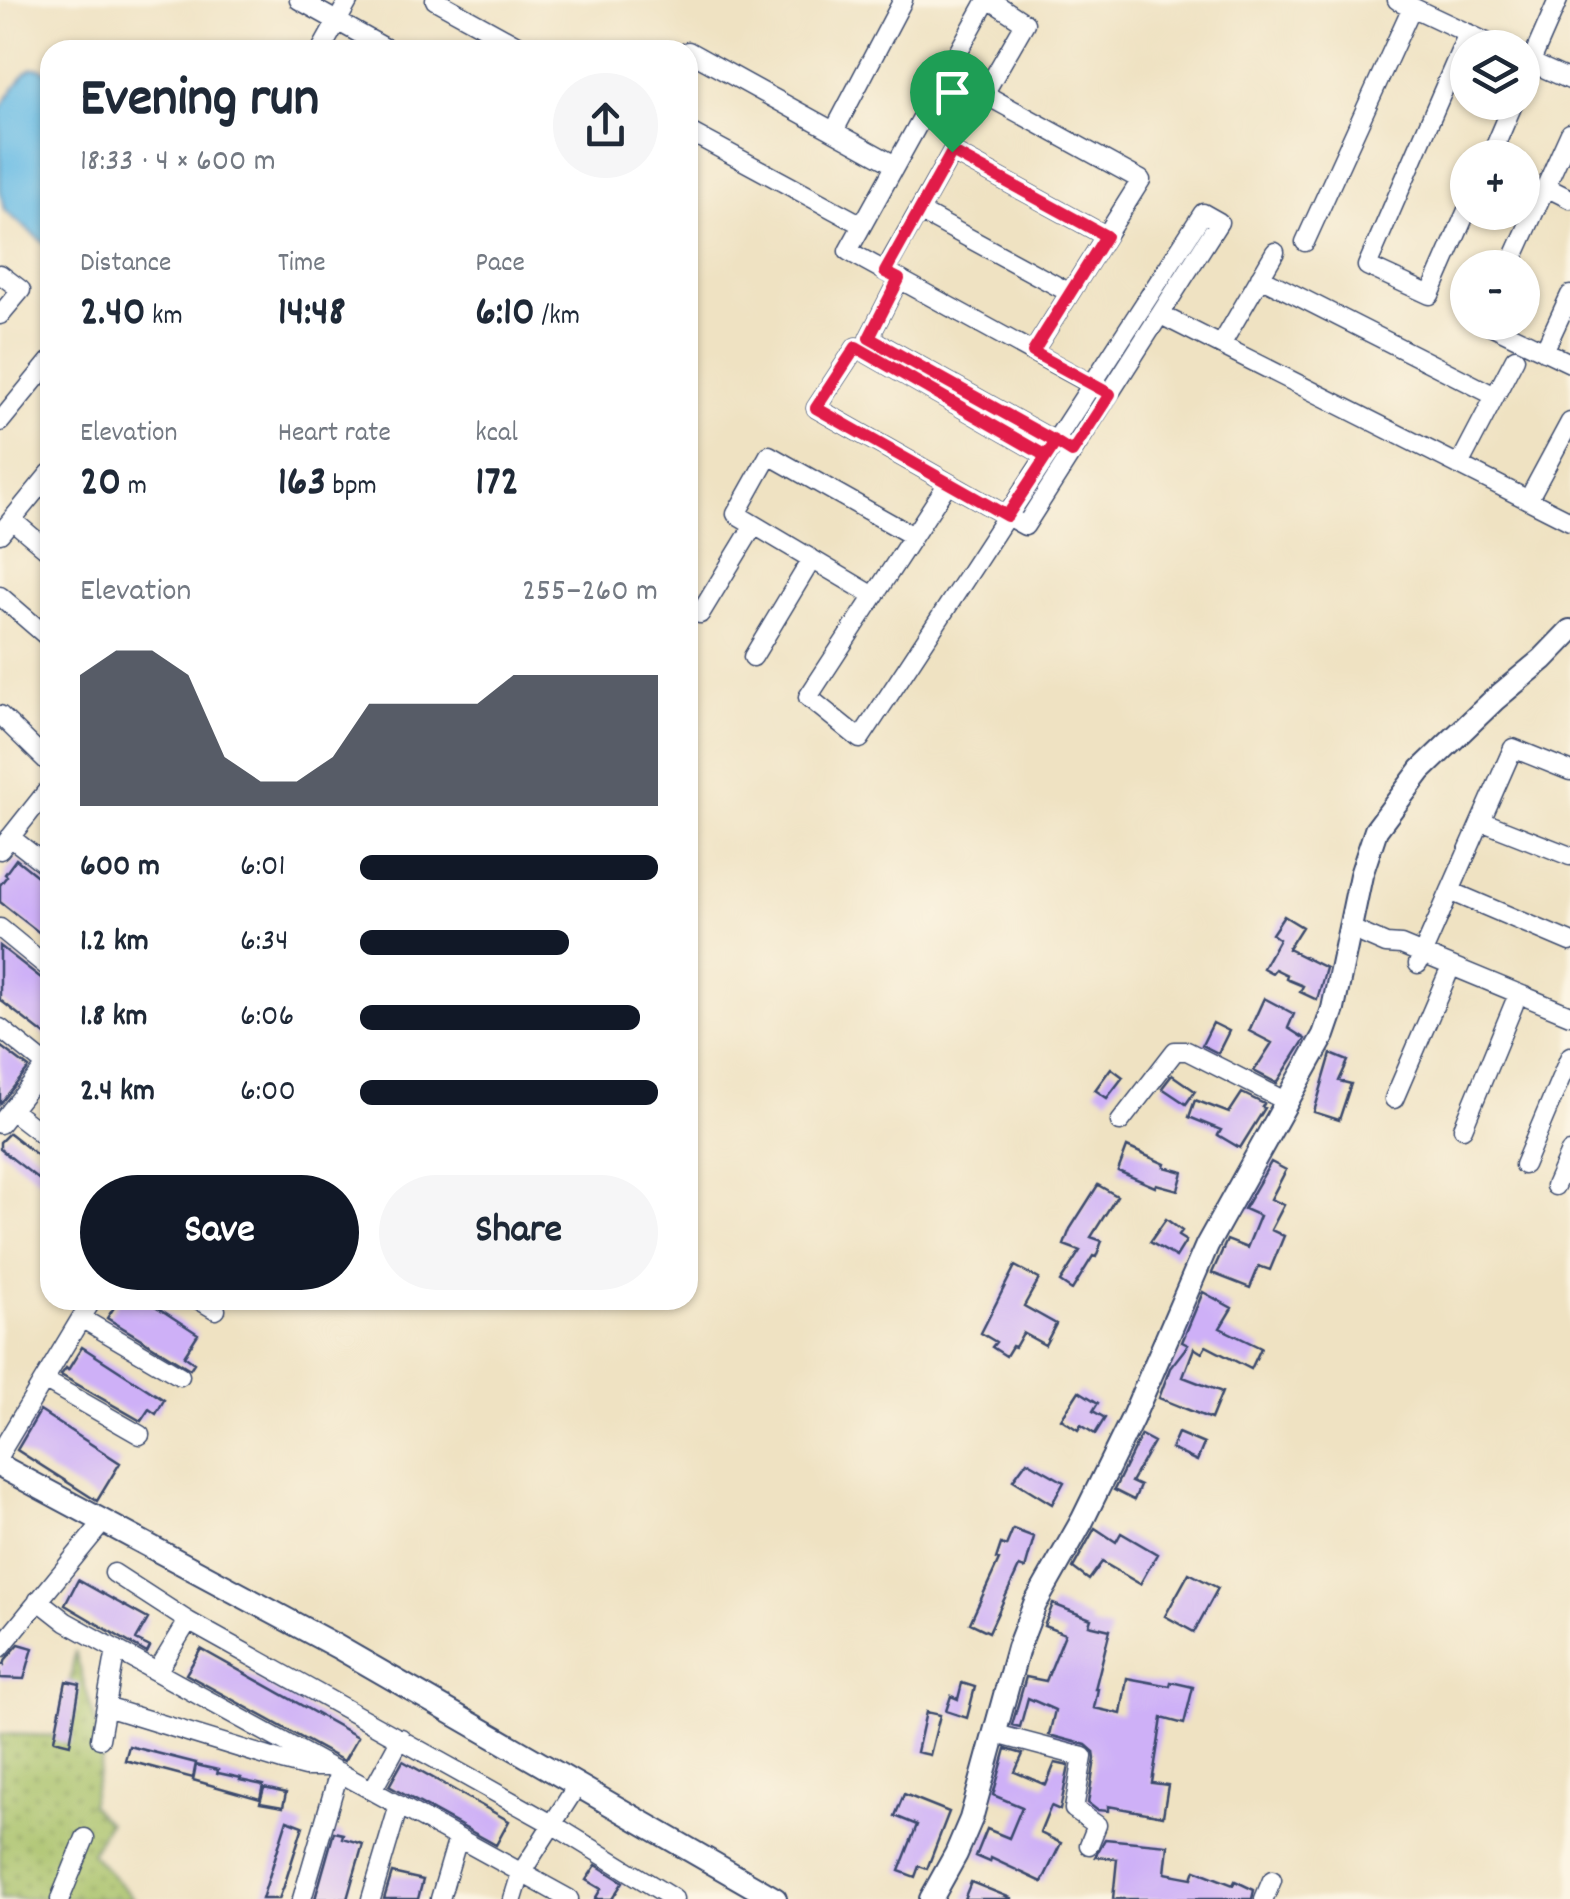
<!DOCTYPE html>
<meta charset="utf-8">
<style>
body{margin:0;font-family:Dekko,sans-serif;background:#f6f6f7;color:#1f2937;height:100vh;display:flex;flex-direction:column;font-size:38px;white-space:nowrap}
*{box-sizing:border-box;margin:0}
p{font-size:32px;color:#747a83}
.icon{flex:none;width:55px;height:55px;fill:none;stroke:currentColor;stroke-width:2;stroke-linecap:round;stroke-linejoin:round}
.map{position:relative;flex:1;overflow:hidden}
.details{position:absolute;left:40px;top:40px;width:658px;height:1270px;display:flex;flex-direction:column;background:#fff;border-radius:30px;box-shadow:0 2px 8px #0004}
.details>*{flex:none}
.fabs{position:absolute;left:1450px;top:30px;display:grid;gap:20px}
.fabs a{display:grid;place-items:center;width:90px;height:90px;border-radius:50%;background:#fff;box-shadow:0 2px 8px #0004;font-size:50px}
.pin{position:absolute;display:grid;place-items:center;width:85px;height:85px;color:#fff;margin:-102px -42px;border-radius:50% 50% 50% 0;rotate:-45deg;box-shadow:0 0 10px #0007}
.pin .icon{rotate:45deg}
.round{display:grid;place-items:center;flex:none;width:105px;height:105px;border-radius:52px;background:#f6f6f7}
.summary{display:flex;align-items:center;justify-content:space-between;height:170px;padding:0 40px}
h1{font-size:55px;font-weight:800;line-height:75px}
.figures{display:grid;grid-template-columns:repeat(3,1fr);gap:15px;height:170px;padding:10px 40px}
.figures div{display:grid;align-content:center}
.figures b{font-size:42px;font-weight:800}
.figures small{font-size:28px;font-weight:400}
.figures p{font-size:28px}
.chart{height:280px;padding:20px 40px}
.chart p{display:flex;justify-content:space-between}
.chart svg{width:100%;height:180px;margin-top:10px;fill:#111827;opacity:.7}
.cta{display:flex;gap:20px;margin-top:auto;padding:20px 40px}
.cta a{flex:1;height:115px;border-radius:60px;background:#111827;color:#fff;font-size:40px;font-weight:800;line-height:115px;text-align:center}
.cta a+a{background:#f6f6f7;color:#1f2937}
ul{padding:0 40px;list-style:none;font-size:32px}
li{display:grid;grid-template-columns:160px 120px 1fr;align-items:center;height:75px}
li i{height:25px;border-radius:12px;background:#111827}
.map>svg:first-child{display:block}
.grass{fill:url(#grass-dots);stroke:#607862;stroke-width:2.5}
.water{fill:#69bce5;stroke:#4276a2;stroke-width:2.5}
.building{fill:#ceb0f7}
.lines{fill:none;stroke-linecap:round;stroke-linejoin:round}
.minor-casing{stroke:#3b4a6d;stroke-width:21}
.tertiary-casing{stroke:#3b4a6d;stroke-width:26}
.minor{stroke:#fff;stroke-width:18}
.tertiary{stroke:#fff;stroke-width:22}
.route-casing{stroke:#fff;stroke-width:20}
.route{stroke:#e11d48;stroke-width:12}
</style>
<div class="map">
<svg width="1570" height="1899" viewBox="0 0 1570 1899">
<defs>
<pattern id="grass-dots" width="8" height="8" patternUnits="userSpaceOnUse" patternTransform="scale(2.5)"><rect width="8" height="8" fill="#a6c066"/><path d="M2 2h.1M6 6h.1" fill="none" stroke="#869c57" stroke-width="1.8" stroke-linecap="round"/></pattern>
</defs>
<rect width="100%" height="100%" fill="#fcf5e5"/>
<filter id="ink" filterUnits="userSpaceOnUse"><feTurbulence type="fractalNoise" baseFrequency=".01" numOctaves="2"/><feDisplacementMap in="SourceGraphic" scale="20" xChannelSelector="R" yChannelSelector="G"/><feConvolveMatrix kernelMatrix="1 2 1 2 8 2 1 2 1" color-interpolation-filters="sRGB"/></filter>
<filter id="wash" filterUnits="userSpaceOnUse"><feTurbulence type="fractalNoise" baseFrequency=".0048" numOctaves="4" result="noise"/><feDisplacementMap in="SourceGraphic" scale="40" xChannelSelector="R" yChannelSelector="G"/><feGaussianBlur stdDeviation="2.25" result="paint"/><feColorMatrix in="noise" values="0 0 0 0 0 0 0 0 0 0 0 0 0 0 0 0 0 1.4 0 .05"/><feComposite in="paint" operator="in"/></filter>
<g filter="url(#wash)">
<rect width="100%" height="100%" fill="#efe2c2"/>
<path class="grass" d="M75,1651L104,1752L90,1805L108,1823L91,1853L134,1899H0V1734L62,1736Z"/>
<path class="water" d="M32,68H40L50,75V248L4,210L0,188V108L26,72Z"/>
<g id="blocks">
<path class="building" d="M16,859L50,886V941L0,902V885L7,876L5,874Z
M1284,916L1302,927L1288,949L1326,968L1317,1000L1300,992L1303,986L1286,979L1287,975L1275,969L1272,973L1263,968L1279,939L1272,934Z
M0,946L50,985V1039L0,1000Z
M1264,998L1294,1014L1288,1028L1305,1039L1277,1083L1254,1071L1272,1043L1249,1031Z
M1213,1023L1229,1031L1218,1053L1202,1045Z
M0,1046L29,1068L0,1104Z
M1331,1054L1348,1061L1339,1081L1351,1084L1339,1120L1314,1112Z
M1111,1068L1123,1077L1107,1098L1095,1090Z
M1172,1075L1195,1091L1186,1104L1162,1088Z
M1242,1093L1264,1104L1262,1107L1265,1108L1240,1148L1218,1135L1221,1130L1189,1117L1195,1100L1229,1113Z
M9,1133L50,1165V1188L0,1149V1142Z
M1127,1147L1165,1164L1164,1167L1183,1172L1178,1190L1156,1184L1155,1187L1118,1171Z
M1271,1162L1286,1170L1271,1199L1284,1205L1271,1230L1284,1236L1270,1270L1259,1266L1250,1288L1212,1273L1227,1240L1247,1248L1260,1216L1244,1209Z
M1098,1185L1117,1196L1091,1237L1102,1241L1096,1257L1093,1256L1072,1290L1060,1282L1080,1251L1064,1245L1070,1229Z
M1166,1219L1182,1231L1178,1236L1186,1241L1176,1257L1150,1242Z
M1015,1266L1039,1279L1024,1306L1056,1324L1045,1345L1023,1333L1015,1347L1012,1346L1006,1356L992,1347L996,1342L981,1333Z
M1203,1292L1232,1308L1220,1328L1261,1348L1251,1369L1206,1346L1202,1353L1194,1348L1183,1377L1222,1392L1211,1419L1159,1398L1170,1368L1188,1345L1182,1342Z
M119,1300H146L198,1334L184,1356L194,1363L190,1369L107,1318Z
M82,1347L164,1400L156,1414L149,1409L141,1421L61,1375L66,1368L68,1370Z
M1079,1391L1098,1403L1093,1411L1105,1418L1095,1434L1081,1425L1078,1430L1061,1419Z
M40,1411L120,1463L97,1501L17,1450Z
M1178,1433L1204,1444L1197,1461L1171,1449Z
M1141,1435L1154,1442L1131,1482L1140,1486L1134,1500L1114,1490Z
M1027,1461L1064,1482L1052,1504L1013,1480Z
M1095,1528L1116,1542L1121,1533L1157,1554L1140,1584L1102,1562L1089,1580L1073,1568Z
M1013,1529L1034,1537L1025,1569L1019,1567L989,1632L970,1623L999,1560L996,1559L1001,1544L1006,1546Z
M1189,1573L1218,1588L1194,1632L1165,1616Z
M78,1580L148,1619L136,1640L150,1647L147,1653L65,1605Z
M1053,1604L1091,1619L1089,1625L1110,1630L1095,1689H1098L1094,1708L1121,1714L1127,1678L1170,1686L1171,1682L1193,1687L1184,1724L1162,1718L1152,1783L1168,1785L1163,1816L1108,1806V1811L1097,1810L1088,1803L1095,1759L1094,1752L1086,1745L1049,1735L1055,1710L1028,1698L1020,1727L1012,1725L1026,1677L1046,1681L1065,1634L1044,1626Z
M19,1644L33,1648L24,1679L0,1678V1664L4,1665L6,1659Z
M201,1649L358,1737L344,1761L186,1674Z
M66,1681L80,1684L70,1744L54,1740Z
M962,1683L975,1687L967,1718L946,1711L951,1696L958,1699Z
M926,1712L940,1715L930,1755L917,1752Z
M129,1746L196,1763L193,1778L125,1760Z
M1006,1749L1023,1754L1015,1772L1046,1785L1055,1763L1069,1766L1060,1810L1051,1806L1040,1833L1061,1843L1042,1882L991,1858L990,1862L976,1856L987,1829L1009,1838L1022,1807L993,1795Z
M403,1761L509,1821L496,1845L389,1786Z
M196,1765L218,1770L217,1775L218,1773L241,1778L240,1780L263,1785L260,1799L193,1780Z
M264,1788L286,1793L283,1807L260,1803Z
M904,1794L949,1812L927,1869L919,1866L915,1877L899,1871L917,1825L895,1816Z
M287,1820L303,1826L284,1886L279,1899H262Z
M334,1832L343,1834L342,1838L363,1844L353,1878L347,1899H315Z
M1105,1839L1168,1845L1165,1873L1192,1878L1195,1870L1233,1885L1235,1881L1254,1890L1252,1899H1113L1117,1859L1095,1857Z
M596,1865L623,1882L612,1899H595L601,1889L586,1880Z
M392,1873L423,1880L418,1899H384Z
M971,1882L1011,1898V1899H964Z"/>
</g>
</g>
<g filter="url(#ink)">
<use href="#blocks" fill-opacity="0" stroke="#3b4a6d" stroke-width="2.5"/>
<g class="lines">
<defs>
<path id="minor" d="M299,0L389,50
M435,0L526,50
M987,0L848,251L1100,389
M990,0L1025,23L984,94L1141,180L1033,352
M1397,0L1499,48
M321,50L349,0
M688,51L895,165
M1523,59L1570,80
M1522,82L1558,0
M688,131L862,225
M834,131L903,0
M1490,158L1514,102
M1546,187L1570,199
M1468,208L1430,295L1367,266L1468,33
M919,211L1070,293
M1305,242L1412,7
M1509,268L1570,133
M885,271L952,152L1106,236
M0,274L21,290L0,315
M1260,277L1495,396
M899,279L869,338L1063,446
M1161,315L1570,521
M1484,322L1570,363
M1221,345L1275,252
M1544,351L1570,295
M0,422L50,361
M1459,465L1515,358
M948,483L808,697L860,739C976,565 1089,389 1203,213L1219,222L1025,526L1007,516L816,408L856,347L1046,456
M1528,500L1570,422
M12,520L50,552
M0,534L50,473
M0,596L50,639
M874,596L736,514L769,455L913,536
M700,614L754,525
M753,657L812,559
M0,715L50,764
M1481,821L1570,856
M10,837L50,868
M0,850L50,787
M1450,891L1570,942
M0,928L50,969
M1349,928L1386,944L1401,945L1570,1015
M1418,964L1513,748L1570,771
M0,1028L46,1065
M1394,1099L1447,976
M11,1110L50,1140
M1120,1122L1175,1051H1187L1288,1102
M0,1124L50,1061
M1463,1128L1514,1004
M1524,1165L1570,1056
M1555,1186L1570,1152
M199,1300L216,1310
M81,1318L180,1376
M44,1380L140,1435
M0,1453L92,1300
M114,1573L188,1621L552,1824L674,1899
M38,1600L66,1622L569,1899
M0,1648L103,1522
M157,1672L188,1621
M106,1707L282,1761L305,1767H327
M996,1734L1083,1757L1074,1809L1097,1825L1089,1845
M100,1739L116,1649
M372,1791L401,1738
M60,1899L85,1838
M302,1899L339,1772
M371,1899L399,1805
M440,1899L458,1838
M513,1899L521,1873L578,1784
M1264,1899L1272,1880"/>
<path id="tertiary" d="M0,1466L336,1646L775,1899
M931,1899L956,1854L971,1819L1018,1648L1035,1604L1082,1521L1132,1419L1207,1245L1324,1035L1333,1009L1361,875L1376,830L1421,770L1494,700L1543,659L1570,631"/>
</defs>
<use href="#minor" class="minor-casing"/>
<use href="#tertiary" class="tertiary-casing"/>
<use href="#minor" class="minor"/>
<use href="#tertiary" class="tertiary"/>
</g>
</g>
<g class="lines" filter="url(#ink)">
<defs>
<path id="route" d="M952,152L885,272L899,279L869,338L1056,442L1007,516L816,408L856,347L1046,456L1056,442L1072,452L1110,394L1033,352L1106,236L952,152"/>
</defs>
<use href="#route" class="route-casing"/>
<use href="#route" class="route"/>
</g>
</svg>
<div class="fabs">
<a><svg class="icon" aria-label="layers" viewBox="0 0 24 24"><path d="M12 4l9 5-9 5-9-5zM3 14l9 5 9-5"/></svg></a>
<a>+</a>
<a>−</a>
</div>
<div class="pin" style="left:952px;top:152px;background:#1e9e55"><svg class="icon" aria-label="arrive" viewBox="0 0 24 24"><path d="M6 21V4h12l-3 4 3 4H6"/></svg></div>
<section class="details">
<div class="summary"><div><h1>Evening run</h1><p>18:33 · 4 × 600 m</p></div><a class="round"><svg class="icon" aria-label="share" viewBox="0 0 24 24"><path d="M12 15V3M7 8l5-5 5 5M5 13v7h14v-7"/></svg></a></div>
<div class="figures">
<div><p>Distance</p><b>2.40<small> km</small></b></div>
<div><p>Time</p><b>14:48</b></div>
<div><p>Pace</p><b>6:10<small> /km</small></b></div>
</div>
<div class="figures">
<div><p>Elevation</p><b>20<small> m</small></b></div>
<div><p>Heart rate</p><b>163<small> bpm</small></b></div>
<div><p>kcal</p><b>172</b></div>
</div>
<div class="chart"><p><span>Elevation</span>255–260 m</p>
<svg viewBox="0 0 160 44" preserveAspectRatio="none"><path d="M0 44V12L10 6L20 6L30 12L40 32L50 38L60 38L70 32L80 19L90 19L100 19L110 19L120 12L130 12L140 12L150 12L160 12V44z"/></svg>
</div>
<ul>
<li><b>600 m</b>6:01<i style="width:100%"></i></li>
<li><b>1.2 km</b>6:34<i style="width:70%"></i></li>
<li><b>1.8 km</b>6:06<i style="width:94%"></i></li>
<li><b>2.4 km</b>6:00<i style="width:100%"></i></li>
</ul>
<div class="cta"><a>Save</a><a>Share</a></div>
</section>
</div>
